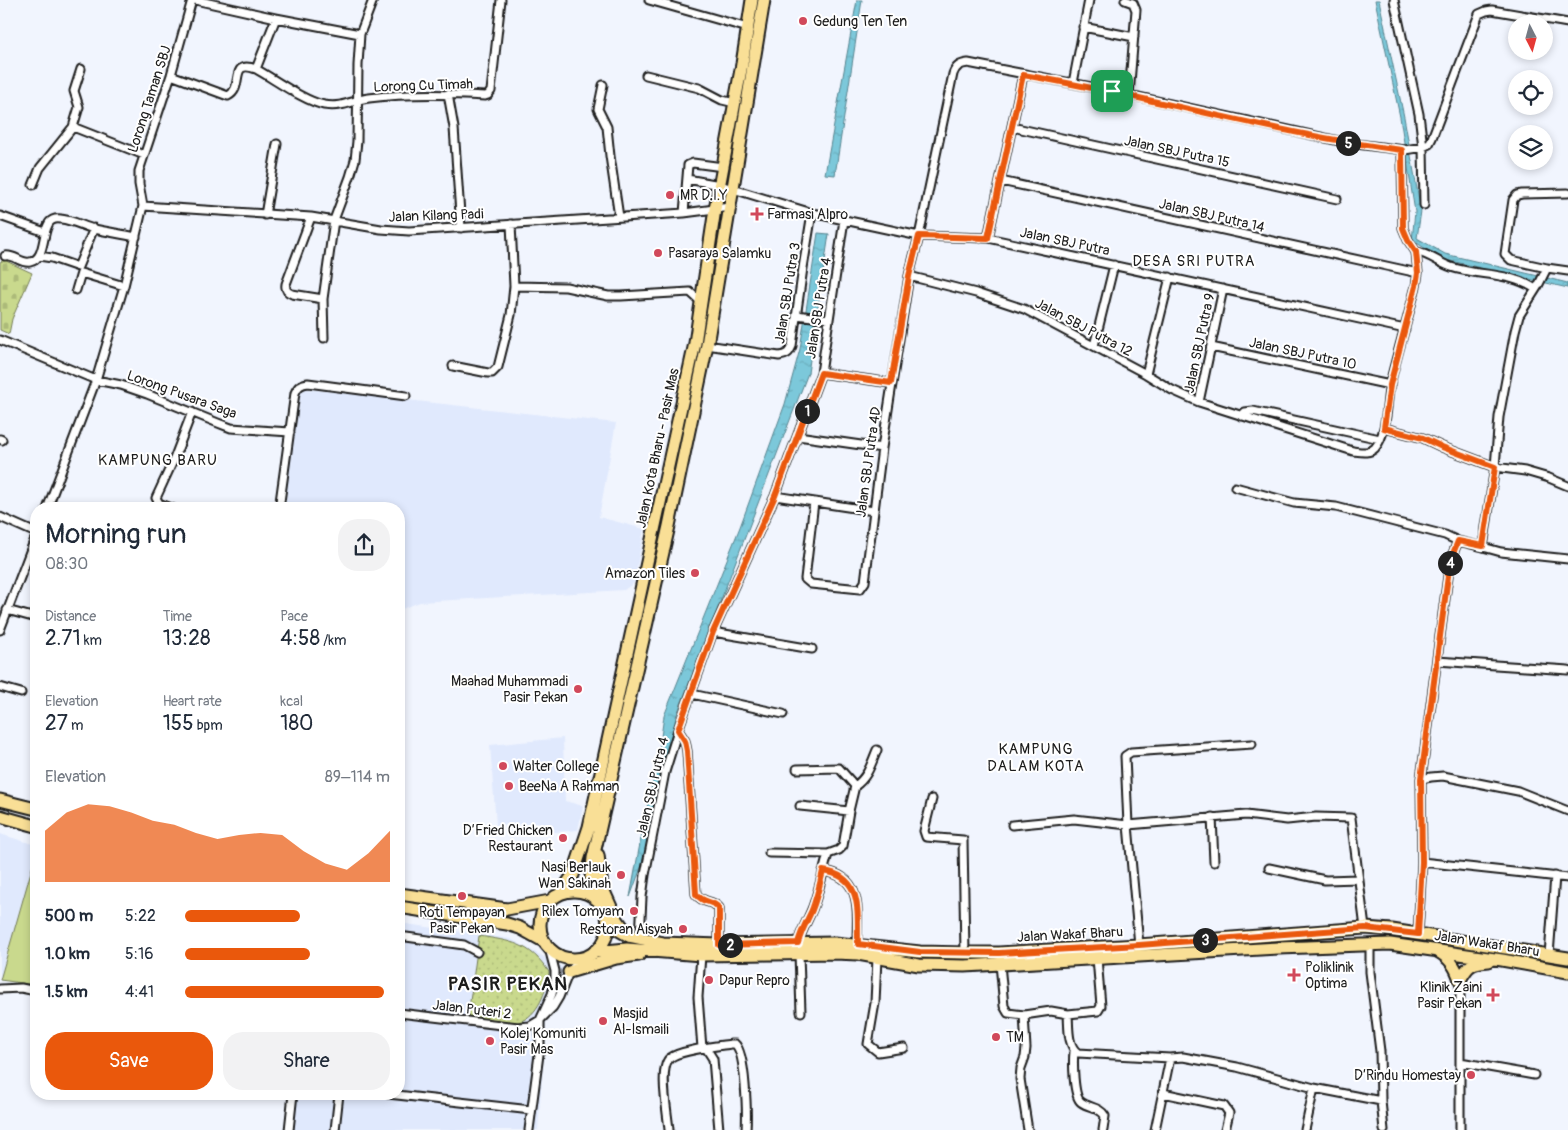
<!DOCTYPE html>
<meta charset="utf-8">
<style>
body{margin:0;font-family:Pangolin,sans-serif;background:#f2f2f3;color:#1f2937;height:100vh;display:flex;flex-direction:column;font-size:19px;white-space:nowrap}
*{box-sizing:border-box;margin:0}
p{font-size:16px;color:#747a83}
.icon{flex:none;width:28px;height:28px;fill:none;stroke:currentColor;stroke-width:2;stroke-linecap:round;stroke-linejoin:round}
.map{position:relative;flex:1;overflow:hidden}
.details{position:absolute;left:30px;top:502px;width:375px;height:598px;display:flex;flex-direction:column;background:#fff;border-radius:20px;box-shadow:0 2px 8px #0003}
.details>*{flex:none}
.needle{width:32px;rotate:174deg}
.fabs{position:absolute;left:1508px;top:15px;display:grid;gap:10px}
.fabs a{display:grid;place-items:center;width:45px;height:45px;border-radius:50%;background:#fff;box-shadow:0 2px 8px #0003;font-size:25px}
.pin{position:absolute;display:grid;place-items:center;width:42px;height:42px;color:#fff;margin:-21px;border-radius:10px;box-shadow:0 2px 8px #0006}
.km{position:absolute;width:25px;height:25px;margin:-12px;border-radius:50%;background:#222;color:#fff;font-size:14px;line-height:25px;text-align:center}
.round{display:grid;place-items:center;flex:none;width:52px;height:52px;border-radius:20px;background:#f2f2f3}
.overview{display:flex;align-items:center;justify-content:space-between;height:85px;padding:0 15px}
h1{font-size:28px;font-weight:600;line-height:38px}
.figures{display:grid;grid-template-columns:repeat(3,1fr);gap:8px;height:85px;padding:5px 15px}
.figures div{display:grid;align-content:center}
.figures b{font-size:21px;font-weight:600}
.figures small{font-size:14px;font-weight:400}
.figures p{font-size:14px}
.chart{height:140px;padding:10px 15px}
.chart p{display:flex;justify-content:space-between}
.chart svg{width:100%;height:90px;margin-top:5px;fill:#ea580c;opacity:.7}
.cta{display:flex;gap:10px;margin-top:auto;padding:10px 15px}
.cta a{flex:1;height:58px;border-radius:20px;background:#ea580c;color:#fff;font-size:20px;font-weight:600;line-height:58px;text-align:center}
.cta a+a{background:#f2f2f3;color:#1f2937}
ul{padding:0 15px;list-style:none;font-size:16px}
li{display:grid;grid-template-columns:80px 60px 1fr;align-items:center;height:38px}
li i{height:12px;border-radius:6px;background:#ea580c}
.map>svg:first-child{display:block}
.built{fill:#e0e9fd}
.grass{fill:url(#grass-dots);stroke:#727a54}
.cemetery{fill:url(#cemetery-stones);stroke:#727a54}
.park{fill:#c9d98d;stroke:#727a54}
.water{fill:url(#water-ripples);stroke:#55838e}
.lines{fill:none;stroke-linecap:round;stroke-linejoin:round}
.minor-casing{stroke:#1c1c1c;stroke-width:11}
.primary-casing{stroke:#1c1c1c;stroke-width:15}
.trunk-casing{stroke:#1c1c1c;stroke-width:15}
.minor{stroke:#fff;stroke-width:7}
.primary{stroke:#f9df96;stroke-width:11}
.trunk{stroke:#f9df96;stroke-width:11}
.route-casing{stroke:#fff;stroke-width:10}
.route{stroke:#ea580c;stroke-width:6}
.poi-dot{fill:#d1495b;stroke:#fff;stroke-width:2}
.labels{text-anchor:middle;stroke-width:4;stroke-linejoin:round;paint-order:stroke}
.poi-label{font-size:14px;fill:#1c1c1c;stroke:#fff;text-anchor:start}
.street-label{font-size:14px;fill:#1c1c1c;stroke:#fff}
.neighbourhood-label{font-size:15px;letter-spacing:1px;fill:#1c1c1c;stroke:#fff}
.district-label{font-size:19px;font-weight:bold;letter-spacing:1px;fill:#1c1c1c;stroke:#fff}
</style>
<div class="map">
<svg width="1568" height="1130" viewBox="0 0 1568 1130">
<defs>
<pattern id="grass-dots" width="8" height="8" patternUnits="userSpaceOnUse" patternTransform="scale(1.25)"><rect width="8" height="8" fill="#c9d98d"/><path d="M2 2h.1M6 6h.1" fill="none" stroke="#acba79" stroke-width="1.8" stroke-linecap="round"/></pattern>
<pattern id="cemetery-stones" width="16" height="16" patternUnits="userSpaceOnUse" patternTransform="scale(1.25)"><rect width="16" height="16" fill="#c9d98d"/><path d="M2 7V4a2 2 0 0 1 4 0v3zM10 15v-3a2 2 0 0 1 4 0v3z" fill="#acba79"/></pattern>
<pattern id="water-ripples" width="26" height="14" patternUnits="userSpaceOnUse" patternTransform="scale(1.25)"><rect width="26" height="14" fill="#7bc8da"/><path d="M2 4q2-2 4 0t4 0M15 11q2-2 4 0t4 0" fill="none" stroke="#6aabba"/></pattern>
</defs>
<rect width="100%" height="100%" fill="#f1f5fe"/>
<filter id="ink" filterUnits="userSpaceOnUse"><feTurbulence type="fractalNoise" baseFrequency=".02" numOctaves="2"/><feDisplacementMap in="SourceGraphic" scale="10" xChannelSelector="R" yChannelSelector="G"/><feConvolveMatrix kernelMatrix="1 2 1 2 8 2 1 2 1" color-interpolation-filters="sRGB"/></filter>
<g filter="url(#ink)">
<path class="built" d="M298,388L616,423L599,517L644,529L634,583L624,590L420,602L399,610V509H285Z
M563,738L565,801L583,806L578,830L543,833L541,823L496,825L490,745Z
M0,834L36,845V986L0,980Z
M399,923L511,939L564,968L546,1023L538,1130H292L297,1094H399Z"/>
<path class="grass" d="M479,936C511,941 530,943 549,972C547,990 538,1017 518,1022C509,1024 479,1018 468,1016Z"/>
<path class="cemetery" d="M4,260L32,273L12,319L9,334L0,330V262Z"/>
<path class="park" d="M36,854V985L0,980Z"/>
<path class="water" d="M857,0H862L835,175L825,174Z
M1375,0H1379L1404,117L1421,211L1417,238L1445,254L1568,283V288L1442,259L1412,240L1415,212L1400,117Z
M818,233L829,234L808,373L676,717L642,865L630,897L645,817L658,757L664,716L740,527L785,404L800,349Z"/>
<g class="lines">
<defs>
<path id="minor" d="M195,0L276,18L360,34L358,65L357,141L355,160L350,177L334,220L323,299L324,338
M649,0L748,28
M1125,0L1133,3L1136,10L1129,95
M1394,0L1419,114L1423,147L1424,205
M1083,27L1134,37
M360,34L373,0
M256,69L276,18
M171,75L228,96C245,88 228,59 256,69C274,79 304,101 324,105C344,108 352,100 369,98C407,93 447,94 485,96L488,95L491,91L501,0
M646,75L699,88L722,100L735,103
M1073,83L1089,0
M603,85L598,109L607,127L610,156L619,217
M448,94L454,128L461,228
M73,127L144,155
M1012,127L1337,199
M687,179L720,185L812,213L919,236L988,238L1405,329
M1001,181L1418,273
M33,185L40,168L73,127L79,107L74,91L81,69
M143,206L311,217L381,229L409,231L684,213L730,207
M684,213L688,165L693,163L723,167
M265,215L277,144
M0,216L45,232
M311,217L286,284C285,290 287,292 292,294L323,299
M988,238L1023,75
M1416,252C1429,253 1438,263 1451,267C1481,277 1507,271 1536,289
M5,256C14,254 21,264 30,262C45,259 42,236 48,225C50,220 55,218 61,219C72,220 83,226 94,229C108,232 122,234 136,237
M39,256L52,258L78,267L94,228
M1547,268L1511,260L1505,254L1513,200L1517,195L1522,194L1568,193
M909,276L976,293L1024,309L1146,374L1172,390L1199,402L1353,451C1361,452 1369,454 1375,448C1388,432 1386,403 1390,384C1398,351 1408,318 1416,286L1418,273L1416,252L1408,240L1403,228L1402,150
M514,286L566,287L608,296H621L690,292L700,301
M76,290L81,273L124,286
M796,315L829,319
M0,340L96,380L121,385L147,394L218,423L231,428L290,432
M707,345L779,356C787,355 789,353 792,346L803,268L812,213
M1094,346L1114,265
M1211,347L1390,385
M453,366L488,373H492L498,367L511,315L514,286L511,224
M821,373L891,383
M1146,374L1170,277
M1199,402L1223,289
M1241,416L1245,412L1253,411L1380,439
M1384,428L1423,438L1442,447L1495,467L1525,471L1549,478L1568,486
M798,436L882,448
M0,439L2,440
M1235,487L1294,503L1336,507L1445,535L1458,541
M775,496L874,511
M814,502L805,579L811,584L860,589L865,582L882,448L909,276L919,236L953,74C956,66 960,64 968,63L1112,91L1348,143L1405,150L1423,147L1429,144L1432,138L1479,14L1486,11L1492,10L1568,23
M47,509L96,380L124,286L143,206L139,184V171L171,75L192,0
M174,509L159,503L156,498L174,459L192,412
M279,509L295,393C298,386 301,384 308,383L406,396
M0,517L36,533
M1483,547L1501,552L1568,559
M7,610L36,618
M0,630L36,536
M713,632L812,649
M1437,661L1568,670
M0,687L21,693
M692,694L783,714
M678,730L685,741L687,751L696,894C705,905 711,899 719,908V945
M797,769L839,768L855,786
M1421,779L1431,777L1443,776L1518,791L1568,811
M932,799L924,831L926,837L963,840L965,953
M800,806L849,811L843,846L839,850L828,854
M849,811L855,786C868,777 871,764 877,750
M1212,817L1214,862
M1012,825L1074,819L1128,825L1246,815L1287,820L1316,817L1351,818L1365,928
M769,853L828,854C823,872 819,890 813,907C808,920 802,929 798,943
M1422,862L1568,878
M1269,868L1325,880L1359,879
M823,871C864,876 857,913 857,944
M1418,934L1422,862L1421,779L1450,561L1458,541L1483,547L1495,467L1499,417L1515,331L1519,316L1538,286L1547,268L1568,271
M399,936L464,945L477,952
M640,939L642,897L645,875L665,772L678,730L713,632L775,496L821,373L844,220
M1370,944V972L1380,1051L1381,1101L1384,1130
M1139,945L1128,825L1125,756L1131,752L1252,744
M799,954L801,1012
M701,955L698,997L702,1048
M1549,955L1555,876
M877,958L875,1003L868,1044L878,1052L904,1048
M1000,964L1004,1006L1008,1013L1024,1015L1051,1011L1068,1014L1098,1011L1101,1006L1097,958
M1460,980V1130
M0,989L21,988L36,991
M399,1013L518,1027L530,1026L540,1020L553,1007L559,997L569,972L583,957
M1068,1014C1069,1026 1067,1046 1078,1053L1170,1058L1183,1057L1237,1067L1314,1088L1381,1101
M1024,1015L1026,1048L1025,1057L1021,1068L1020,1079L1028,1130
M706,1048L713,1059L719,1130
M1074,1051C1073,1061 1073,1096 1081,1102C1089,1108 1100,1107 1105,1116L1103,1130
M1460,1062L1534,1075
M1163,1093L1224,1106L1229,1113L1225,1130
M388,1094L531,1110
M289,1130L293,1094
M335,1130L339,1094
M529,1130L540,1047V1020L552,994L555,981V971L549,948
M669,1130C668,1115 658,1067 670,1058C680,1050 718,1046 731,1044H735C746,1053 747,1115 746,1130
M1155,1130L1170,1058
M1305,1130L1314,1088"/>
<path id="primary" d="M608,920L615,928L629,936L663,943L719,945L835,943L920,952L965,953H999L1139,945L1365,928L1392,930L1568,958
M1437,951C1450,958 1456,967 1460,980
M594,952L627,949L701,955L835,953L858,954L919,965L965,966L1279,948L1390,944L1502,960L1568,972
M569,972L616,958L639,955
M1460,980C1468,965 1472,962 1489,961"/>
<path id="trunk" d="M0,800L36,809
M0,816L36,826
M598,855L602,887L616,918L629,936
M540 925a34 34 0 1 1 68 0a34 34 0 1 1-68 0Z
M399,894L507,909L550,901
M560,894L573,875L589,827L695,343L715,209L742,64L752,0
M596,899L591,877L593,858L669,526L707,345L764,0
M399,907L507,924L520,928L545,942"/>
</defs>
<use href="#minor" class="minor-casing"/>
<use href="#primary" class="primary-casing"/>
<use href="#trunk" class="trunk-casing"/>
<use href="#minor" class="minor"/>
<use href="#primary" class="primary"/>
<use href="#trunk" class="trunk"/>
</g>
</g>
<g class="lines" filter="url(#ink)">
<defs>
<path id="route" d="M1023,75C1150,96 1274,134 1402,150L1403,228L1408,240L1416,252L1418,273L1416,286L1390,385L1384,428L1423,438L1442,447L1495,467L1483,546L1458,541L1450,561L1421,779L1422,862L1418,934L1365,928L1139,945L999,953L920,952L858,944C857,913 864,876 823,871C820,884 817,897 812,910C807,921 801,931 798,943L719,945V908C711,899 705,905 696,894L687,751L685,741L678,730L713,632L775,496L821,373L891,383L909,276L919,236L988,238Z"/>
</defs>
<use href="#route" class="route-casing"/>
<use href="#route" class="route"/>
</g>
<g class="poi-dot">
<circle cx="803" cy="21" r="5"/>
<circle cx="670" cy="195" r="5"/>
<path d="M754.5 206.5h5v5h5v5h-5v5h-5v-5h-5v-5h5z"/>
<circle cx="658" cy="253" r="5"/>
<circle cx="695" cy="573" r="5"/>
<circle cx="578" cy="689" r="5"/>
<circle cx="503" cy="766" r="5"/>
<circle cx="509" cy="786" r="5"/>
<circle cx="563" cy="838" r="5"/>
<circle cx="621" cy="875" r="5"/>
<circle cx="462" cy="896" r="5"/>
<circle cx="634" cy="911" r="5"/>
<circle cx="683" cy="929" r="5"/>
<path d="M1291.5 967.5h5v5h5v5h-5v5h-5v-5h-5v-5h5z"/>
<circle cx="709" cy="980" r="5"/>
<path d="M1490.5 987.5h5v5h5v5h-5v5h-5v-5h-5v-5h5z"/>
<circle cx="603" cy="1021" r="5"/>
<circle cx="996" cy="1037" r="5"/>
<circle cx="490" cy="1041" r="5"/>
<circle cx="1471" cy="1075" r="5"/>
</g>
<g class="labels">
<g class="poi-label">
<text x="813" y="26">Gedung Ten Ten</text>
<text x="680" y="200">MR D.I.Y</text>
<text x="767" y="219">Farmasi Alpro</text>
<text x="668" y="258">Pasaraya Salamku</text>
<text x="685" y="578" text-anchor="end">Amazon Tiles</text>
<text x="568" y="686" text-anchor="end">Maahad Muhammadi<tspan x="568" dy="16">Pasir Pekan</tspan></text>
<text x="513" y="771">Walter College</text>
<text x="519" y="791">BeeNa A Rahman</text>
<text x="553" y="835" text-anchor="end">D’Fried Chicken<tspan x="553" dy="16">Restaurant</tspan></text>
<text x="611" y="872" text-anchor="end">Nasi Berlauk<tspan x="611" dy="16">Wan Sakinah</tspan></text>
<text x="624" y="916" text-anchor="end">Rilex Tomyam</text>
<text x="462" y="917" text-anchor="middle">Roti Tempayan<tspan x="462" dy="16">Pasir Pekan</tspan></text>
<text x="673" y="934" text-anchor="end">Restoran Aisyah</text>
<text x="1305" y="972">Poliklinik<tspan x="1305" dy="16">Optima</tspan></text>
<text x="719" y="985">Dapur Repro</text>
<text x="1482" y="992" text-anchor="end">Klinik Zaini<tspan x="1482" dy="16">Pasir Pekan</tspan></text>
<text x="613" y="1018">Masjid<tspan x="613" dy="16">Al-Ismaili</tspan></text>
<text x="500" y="1038">Kolej Komuniti<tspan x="500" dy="16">Pasir Mas</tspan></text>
<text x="1006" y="1042">TM</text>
<text x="1461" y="1080" text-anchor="end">D’Rindu Homestay</text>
</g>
<g class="street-label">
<text transform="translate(423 85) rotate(-2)" y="5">Lorong Cu Timah</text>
<text transform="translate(149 99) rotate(-72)" y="5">Lorong Taman SBJ</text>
<text transform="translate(1177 151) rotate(12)" y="5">Jalan SBJ Putra 15</text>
<text transform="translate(436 215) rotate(-2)" y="5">Jalan Kilang Padi</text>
<text transform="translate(1212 215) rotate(13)" y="5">Jalan SBJ Putra 14</text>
<text transform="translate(1065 241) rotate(12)" y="5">Jalan SBJ Putra</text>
<text transform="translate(787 293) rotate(-81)" y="5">Jalan SBJ Putra 3</text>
<text transform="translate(818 308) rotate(-81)" y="5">Jalan SBJ Putra 4</text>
<text transform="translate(1084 327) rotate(28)" y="5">Jalan SBJ Putra 12</text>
<text transform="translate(1199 343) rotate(-78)" y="5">Jalan SBJ Putra 9</text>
<text transform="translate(1303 353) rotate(12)" y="5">Jalan SBJ Putra 10</text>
<text transform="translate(182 394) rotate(20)" y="5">Lorong Pusara Saga</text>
<text transform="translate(657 448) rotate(-78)" y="5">Jalan Kota Bharu - Pasir Mas</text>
<text transform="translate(868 462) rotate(-82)" y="5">Jalan SBJ Putra 4D</text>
<text transform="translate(652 787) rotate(-77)" y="5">Jalan SBJ Putra 4</text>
<text transform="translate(1070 934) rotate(-3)" y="5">Jalan Wakaf Bharu</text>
<text transform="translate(1487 943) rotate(9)" y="5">Jalan Wakaf Bharu</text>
<text transform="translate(472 1009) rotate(7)" y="5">Jalan Puteri 2</text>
</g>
<g class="neighbourhood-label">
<text x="1194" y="266">DESA SRI PUTRA</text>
<text x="158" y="465">KAMPUNG BARU</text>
<text x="1036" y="754">KAMPUNG<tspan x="1036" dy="17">DALAM KOTA</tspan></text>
</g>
<g class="district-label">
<text x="508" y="990">PASIR PEKAN</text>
</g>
</g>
</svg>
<div class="fabs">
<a><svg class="needle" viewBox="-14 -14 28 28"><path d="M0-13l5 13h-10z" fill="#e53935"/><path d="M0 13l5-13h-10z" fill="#747a83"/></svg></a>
<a><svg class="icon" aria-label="locate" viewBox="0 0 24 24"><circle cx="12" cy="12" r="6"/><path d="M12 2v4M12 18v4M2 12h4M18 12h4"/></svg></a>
<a><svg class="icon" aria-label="layers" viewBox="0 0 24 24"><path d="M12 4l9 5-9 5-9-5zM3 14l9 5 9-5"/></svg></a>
</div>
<div class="pin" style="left:1112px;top:91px;background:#1e9e55"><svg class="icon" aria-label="arrive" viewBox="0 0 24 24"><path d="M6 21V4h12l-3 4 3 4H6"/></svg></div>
<b class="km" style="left:807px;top:411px">1</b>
<b class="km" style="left:730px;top:945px">2</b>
<b class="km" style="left:1205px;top:940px">3</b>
<b class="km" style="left:1450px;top:563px">4</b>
<b class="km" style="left:1348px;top:143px">5</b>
<section class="details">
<div class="overview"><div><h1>Morning run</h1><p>08:30</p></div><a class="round"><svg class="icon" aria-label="share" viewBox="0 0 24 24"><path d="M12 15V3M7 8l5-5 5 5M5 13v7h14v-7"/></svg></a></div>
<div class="figures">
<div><p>Distance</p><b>2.71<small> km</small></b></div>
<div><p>Time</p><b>13:28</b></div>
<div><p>Pace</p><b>4:58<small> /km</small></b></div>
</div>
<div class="figures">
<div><p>Elevation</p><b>27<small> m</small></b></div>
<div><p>Heart rate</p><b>155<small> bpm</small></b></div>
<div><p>kcal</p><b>180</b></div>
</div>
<div class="chart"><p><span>Elevation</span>89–114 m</p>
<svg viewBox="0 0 160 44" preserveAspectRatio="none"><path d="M0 44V19L10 10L20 6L30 7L40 10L50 14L60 16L70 20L80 23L90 21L100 20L110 21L120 29L130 35L140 38L150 30L160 19V44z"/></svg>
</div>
<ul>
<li><b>500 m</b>5:22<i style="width:56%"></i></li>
<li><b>1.0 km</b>5:16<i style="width:61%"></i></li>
<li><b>1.5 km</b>4:41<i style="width:97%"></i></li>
</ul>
<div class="cta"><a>Save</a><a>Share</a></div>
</section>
</div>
